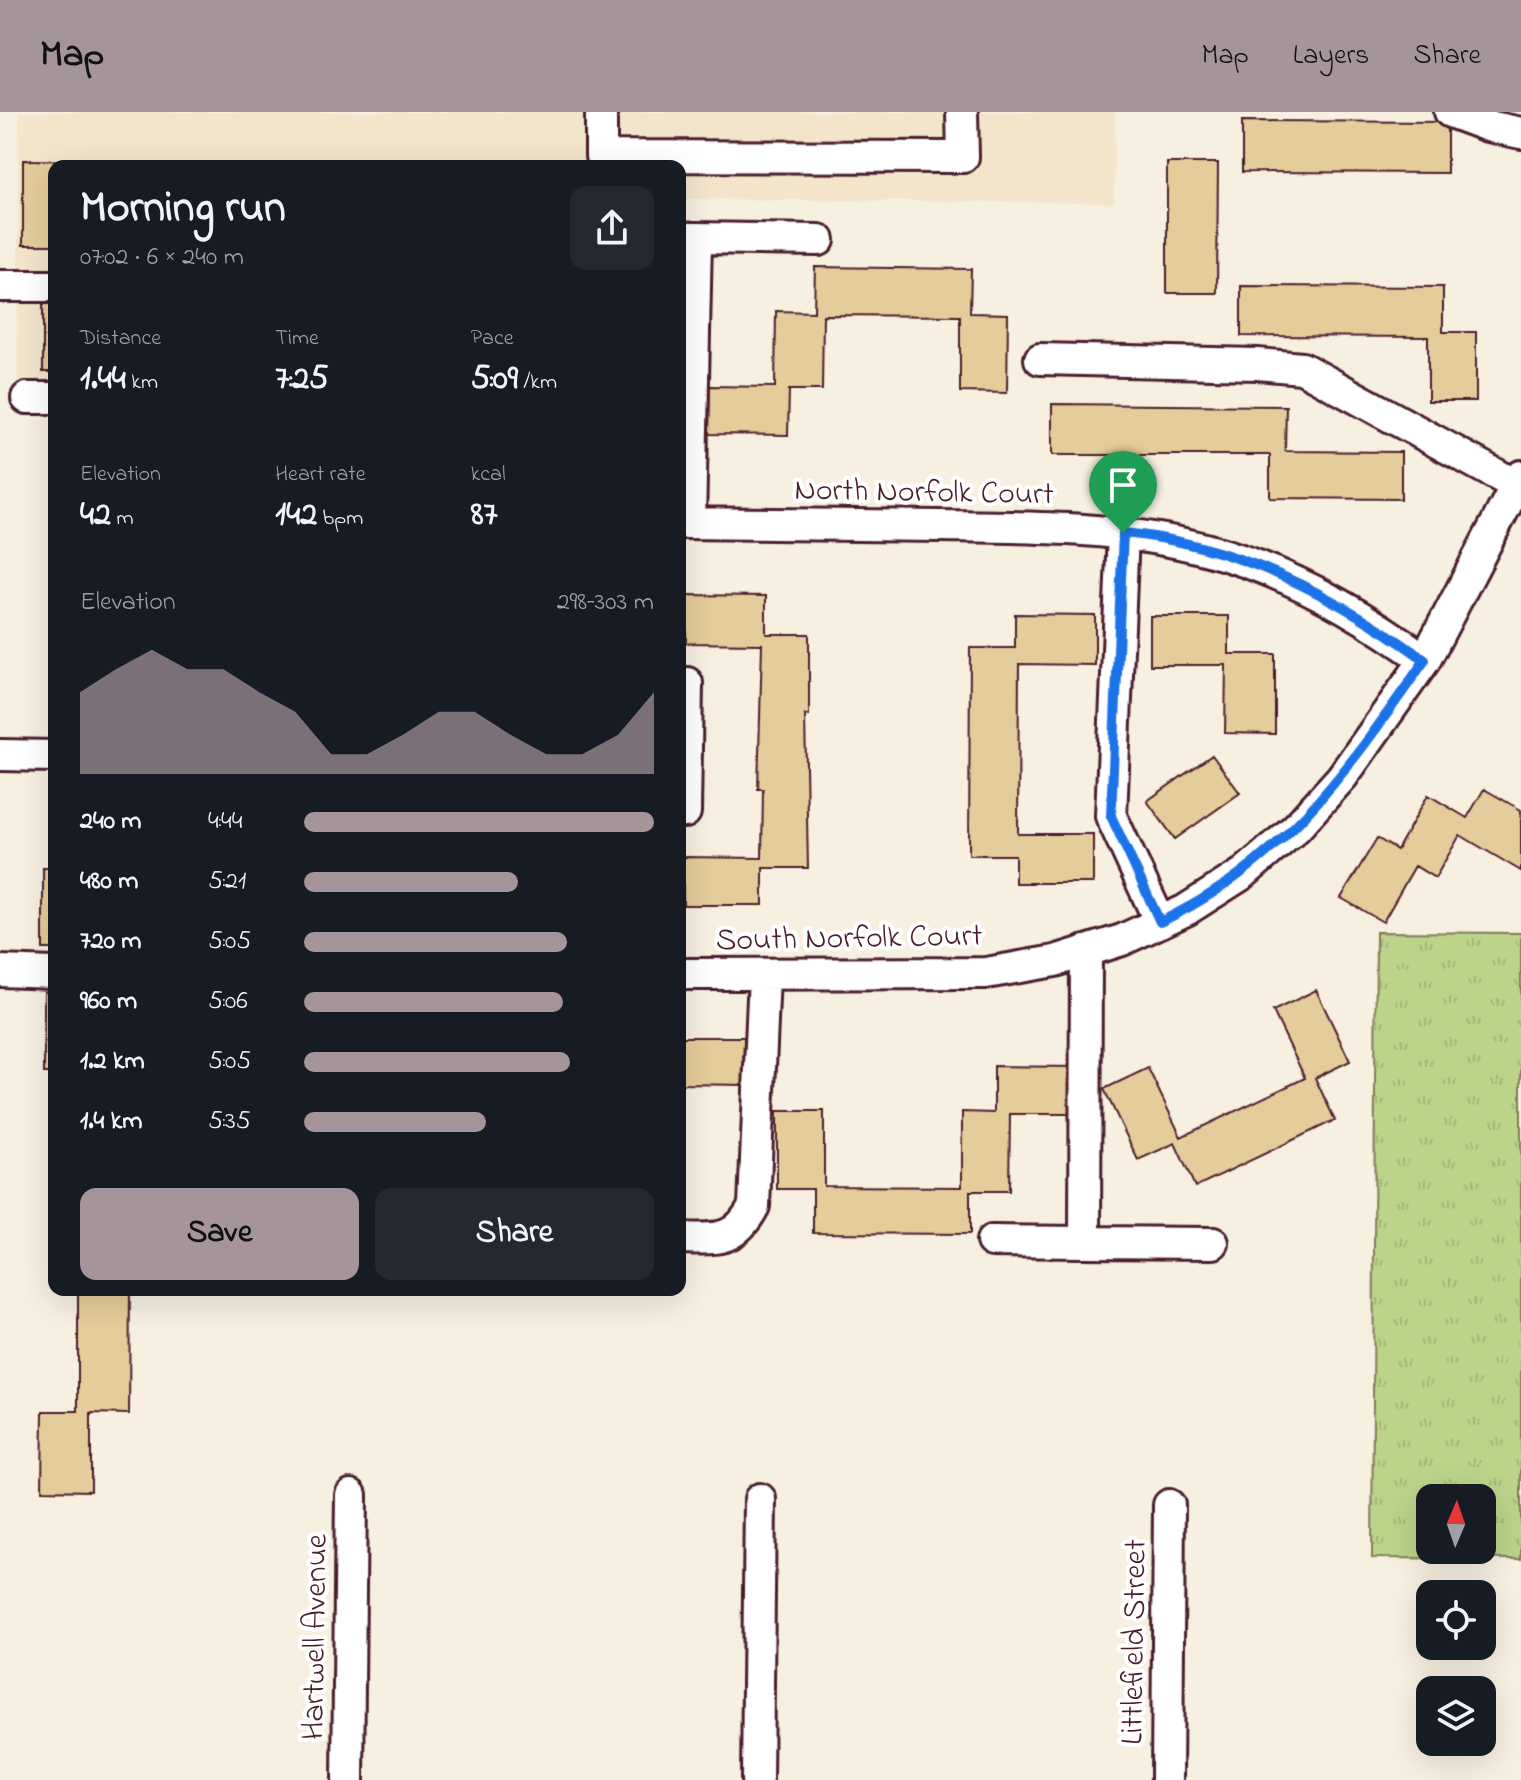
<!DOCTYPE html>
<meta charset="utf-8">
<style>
body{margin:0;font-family:"Indie Flower",sans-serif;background:#242831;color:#f1f3f6;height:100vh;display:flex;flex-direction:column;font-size:30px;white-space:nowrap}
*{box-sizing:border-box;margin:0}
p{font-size:26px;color:#9ea1a6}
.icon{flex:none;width:44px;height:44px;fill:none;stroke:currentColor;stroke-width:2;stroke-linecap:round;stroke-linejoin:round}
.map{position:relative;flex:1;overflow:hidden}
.side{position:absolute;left:48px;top:48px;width:638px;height:1136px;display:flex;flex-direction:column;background:#171b24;border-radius:16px;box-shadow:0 8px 32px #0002}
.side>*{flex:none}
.needle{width:52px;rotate:2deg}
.buttons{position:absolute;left:1416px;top:1372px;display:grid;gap:16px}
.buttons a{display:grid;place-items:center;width:80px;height:80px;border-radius:16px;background:#171b24;box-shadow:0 8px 32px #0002;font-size:40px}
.pin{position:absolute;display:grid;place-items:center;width:68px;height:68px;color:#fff;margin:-82px -34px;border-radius:50% 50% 50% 0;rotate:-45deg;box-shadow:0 0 8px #0007}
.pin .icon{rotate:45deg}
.round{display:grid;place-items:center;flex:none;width:84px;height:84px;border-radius:16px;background:#242831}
.summary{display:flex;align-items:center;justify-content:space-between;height:136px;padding:0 32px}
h1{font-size:44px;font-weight:700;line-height:60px}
.metrics{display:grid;grid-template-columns:repeat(3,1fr);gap:12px;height:136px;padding:8px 32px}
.metrics div{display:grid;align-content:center}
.metrics b{font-size:34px;font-weight:700}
.metrics small{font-size:22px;font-weight:400}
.metrics p{font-size:22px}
.chart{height:224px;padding:16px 32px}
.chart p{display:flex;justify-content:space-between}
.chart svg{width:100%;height:144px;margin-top:8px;fill:#a6949b;opacity:.7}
.primary-button{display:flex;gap:16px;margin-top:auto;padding:16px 32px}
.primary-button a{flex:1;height:92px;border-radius:16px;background:#a6949b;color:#111;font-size:32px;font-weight:700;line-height:92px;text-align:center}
.primary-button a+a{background:#242831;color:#f1f3f6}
ul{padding:0 32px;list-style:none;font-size:26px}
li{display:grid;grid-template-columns:128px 96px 1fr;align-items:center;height:60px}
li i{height:20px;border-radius:10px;background:#a6949b}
header{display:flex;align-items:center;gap:48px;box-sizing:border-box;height:112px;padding:0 40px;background:#a6949b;color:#111}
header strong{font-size:38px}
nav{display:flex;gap:44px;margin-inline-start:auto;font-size:28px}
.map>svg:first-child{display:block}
.built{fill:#f2e5cc}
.park{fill:url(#park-tufts);stroke:#827a5a;stroke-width:2;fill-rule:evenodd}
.building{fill:#e5cc9b;stroke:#4a1f2b;stroke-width:2}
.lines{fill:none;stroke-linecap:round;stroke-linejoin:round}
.minor-casing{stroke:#4a1f2b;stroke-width:36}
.minor{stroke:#fff;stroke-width:30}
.route-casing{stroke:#fff;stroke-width:16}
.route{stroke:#1a73e8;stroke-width:10}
.labels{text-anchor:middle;stroke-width:8;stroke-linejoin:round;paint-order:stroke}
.street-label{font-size:32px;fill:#4a1f2b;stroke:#fff}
</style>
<header>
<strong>Map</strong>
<nav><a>Map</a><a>Layers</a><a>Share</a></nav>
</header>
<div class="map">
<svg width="1521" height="1668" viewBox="0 0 1521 1668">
<defs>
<pattern id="park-tufts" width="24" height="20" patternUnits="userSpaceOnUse" patternTransform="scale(2)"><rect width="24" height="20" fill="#bbd48a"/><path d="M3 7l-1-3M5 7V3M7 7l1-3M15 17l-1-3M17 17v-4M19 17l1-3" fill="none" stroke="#a2b677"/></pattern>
</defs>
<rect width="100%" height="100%" fill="#f7f0e1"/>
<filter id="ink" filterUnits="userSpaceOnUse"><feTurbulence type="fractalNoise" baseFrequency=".0125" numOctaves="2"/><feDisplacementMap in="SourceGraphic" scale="16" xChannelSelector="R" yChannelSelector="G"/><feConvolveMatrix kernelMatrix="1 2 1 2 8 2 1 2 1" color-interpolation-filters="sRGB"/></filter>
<g filter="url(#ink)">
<path class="built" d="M19,0H1115L1114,91L680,87V54H54V272L17,271Z"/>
<path class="park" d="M1376,820L1521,821V1447L1372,1446ZM1430,1386H1482V1438H1430Z"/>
<path class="building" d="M1242,9L1447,10V61L1242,60Z
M23,48L114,49V54H54V133H23Z
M1167,51H1218L1217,181H1167Z
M815,155L971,157L970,201L1008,202L1007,281L960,280V204L823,203L822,278H789L788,323L709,322L710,274L775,275L776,199L814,200Z
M1241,174L1443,175V220H1476V289H1428V225L1241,224Z
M43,192H54V260H43Z
M1052,292L1286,294L1285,339L1401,340V387L1270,386V343H1052Z
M686,483L766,484V522H809V603H805L808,756H763V793H683V745L762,746L763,677H758L762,532L686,531Z
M1015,502L1095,503V553L1019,552L1018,722H1093V771H1015V743H969L970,536H1015Z
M1150,504H1229V542H1275V622L1225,621L1226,553H1150Z
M1212,643L1240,681L1175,727L1147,689Z
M1484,677L1521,698V759L1460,723L1435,766L1415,754L1383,810L1341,786L1377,726L1397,738L1428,683L1467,706Z
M43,756H54V837H43Z
M1316,878L1350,949L1315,966L1335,1008L1195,1075L1175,1031L1138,1048L1104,977L1148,956L1181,1025L1305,966L1273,899Z
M44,880H54V961H44Z
M680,925H744L743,973L680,972Z
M994,954L1074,955V1002H1010L1009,1079H970V1122L813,1121V1077H777V999H824V1074L962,1075V1000L994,1001Z
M78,1178H130L129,1302L91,1301V1379L42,1378L43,1299H78Z"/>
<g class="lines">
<defs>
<path id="minor" d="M601,0V44L963,45L962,0
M1450,0L1488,14L1521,21
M680,126H696L690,411
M696,126L819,128
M0,174H54
M1040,247L1257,252L1302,256L1521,376
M27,286H54
M680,411C767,412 854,413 940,414C1029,415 1118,414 1205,437C1285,458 1358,499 1425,548
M1123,421L1111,704L1160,810
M680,571H687L685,700H680
M0,643L54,644
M0,859L54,861
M680,862L986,861L1055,849L1122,828L1186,798L1244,761L1296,716L1342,665L1425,548L1521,364
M680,1126C718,1127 735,1130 754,1094L764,863
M992,1129L1085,1130L1086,839
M1085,1130L1213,1131
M348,1668L351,1383
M757,1668L760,1387
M1167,1668L1169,1393"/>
</defs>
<use href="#minor" class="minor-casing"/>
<use href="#minor" class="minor"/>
</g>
</g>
<g class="lines" filter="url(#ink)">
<defs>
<path id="route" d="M1123,421C1234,431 1337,484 1425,548C1349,656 1284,752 1160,810L1111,704Z"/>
</defs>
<use href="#route" class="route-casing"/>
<use href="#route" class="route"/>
</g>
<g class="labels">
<g class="street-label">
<text transform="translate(924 378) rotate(1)" y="11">North Norfolk Court</text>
<text transform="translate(849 824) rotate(-1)" y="11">South Norfolk Court</text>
<text transform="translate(313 1525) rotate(-89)" y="11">Hartwell Avenue</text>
<text transform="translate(1132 1530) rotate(-89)" y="11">Littlefield Street</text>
</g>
</g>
</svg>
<div class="buttons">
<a><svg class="needle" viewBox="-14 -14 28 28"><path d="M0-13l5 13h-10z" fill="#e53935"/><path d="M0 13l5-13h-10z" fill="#9ea1a6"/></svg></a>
<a><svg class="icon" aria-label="locate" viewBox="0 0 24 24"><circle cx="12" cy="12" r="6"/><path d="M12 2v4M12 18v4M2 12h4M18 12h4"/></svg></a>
<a><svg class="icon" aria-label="layers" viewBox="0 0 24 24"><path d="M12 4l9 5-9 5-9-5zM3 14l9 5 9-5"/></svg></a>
</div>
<div class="pin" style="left:1123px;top:421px;background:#1e9e55"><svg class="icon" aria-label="arrive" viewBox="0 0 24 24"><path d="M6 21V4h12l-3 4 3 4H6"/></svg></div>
<section class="side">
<div class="summary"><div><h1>Morning run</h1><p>07:02 · 6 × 240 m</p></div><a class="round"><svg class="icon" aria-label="share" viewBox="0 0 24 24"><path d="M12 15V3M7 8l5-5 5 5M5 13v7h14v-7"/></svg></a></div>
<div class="metrics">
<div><p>Distance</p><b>1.44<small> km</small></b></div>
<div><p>Time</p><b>7:25</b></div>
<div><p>Pace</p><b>5:09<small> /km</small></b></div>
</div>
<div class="metrics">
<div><p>Elevation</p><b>42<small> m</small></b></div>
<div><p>Heart rate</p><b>142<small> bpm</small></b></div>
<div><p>kcal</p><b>87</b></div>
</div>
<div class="chart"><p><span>Elevation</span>298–303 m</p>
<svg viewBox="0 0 160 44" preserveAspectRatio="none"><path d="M0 44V19L10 12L20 6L30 12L40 12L50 19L60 25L70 38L80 38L90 32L100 25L110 25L120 32L130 38L140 38L150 32L160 19V44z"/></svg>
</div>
<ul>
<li><b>240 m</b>4:44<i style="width:100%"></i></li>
<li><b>480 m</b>5:21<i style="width:61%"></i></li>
<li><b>720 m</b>5:05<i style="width:75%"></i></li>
<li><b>960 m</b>5:06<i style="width:74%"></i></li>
<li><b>1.2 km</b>5:05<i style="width:76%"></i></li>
<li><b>1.4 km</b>5:35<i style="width:52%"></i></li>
</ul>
<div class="primary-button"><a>Save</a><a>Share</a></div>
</section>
</div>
